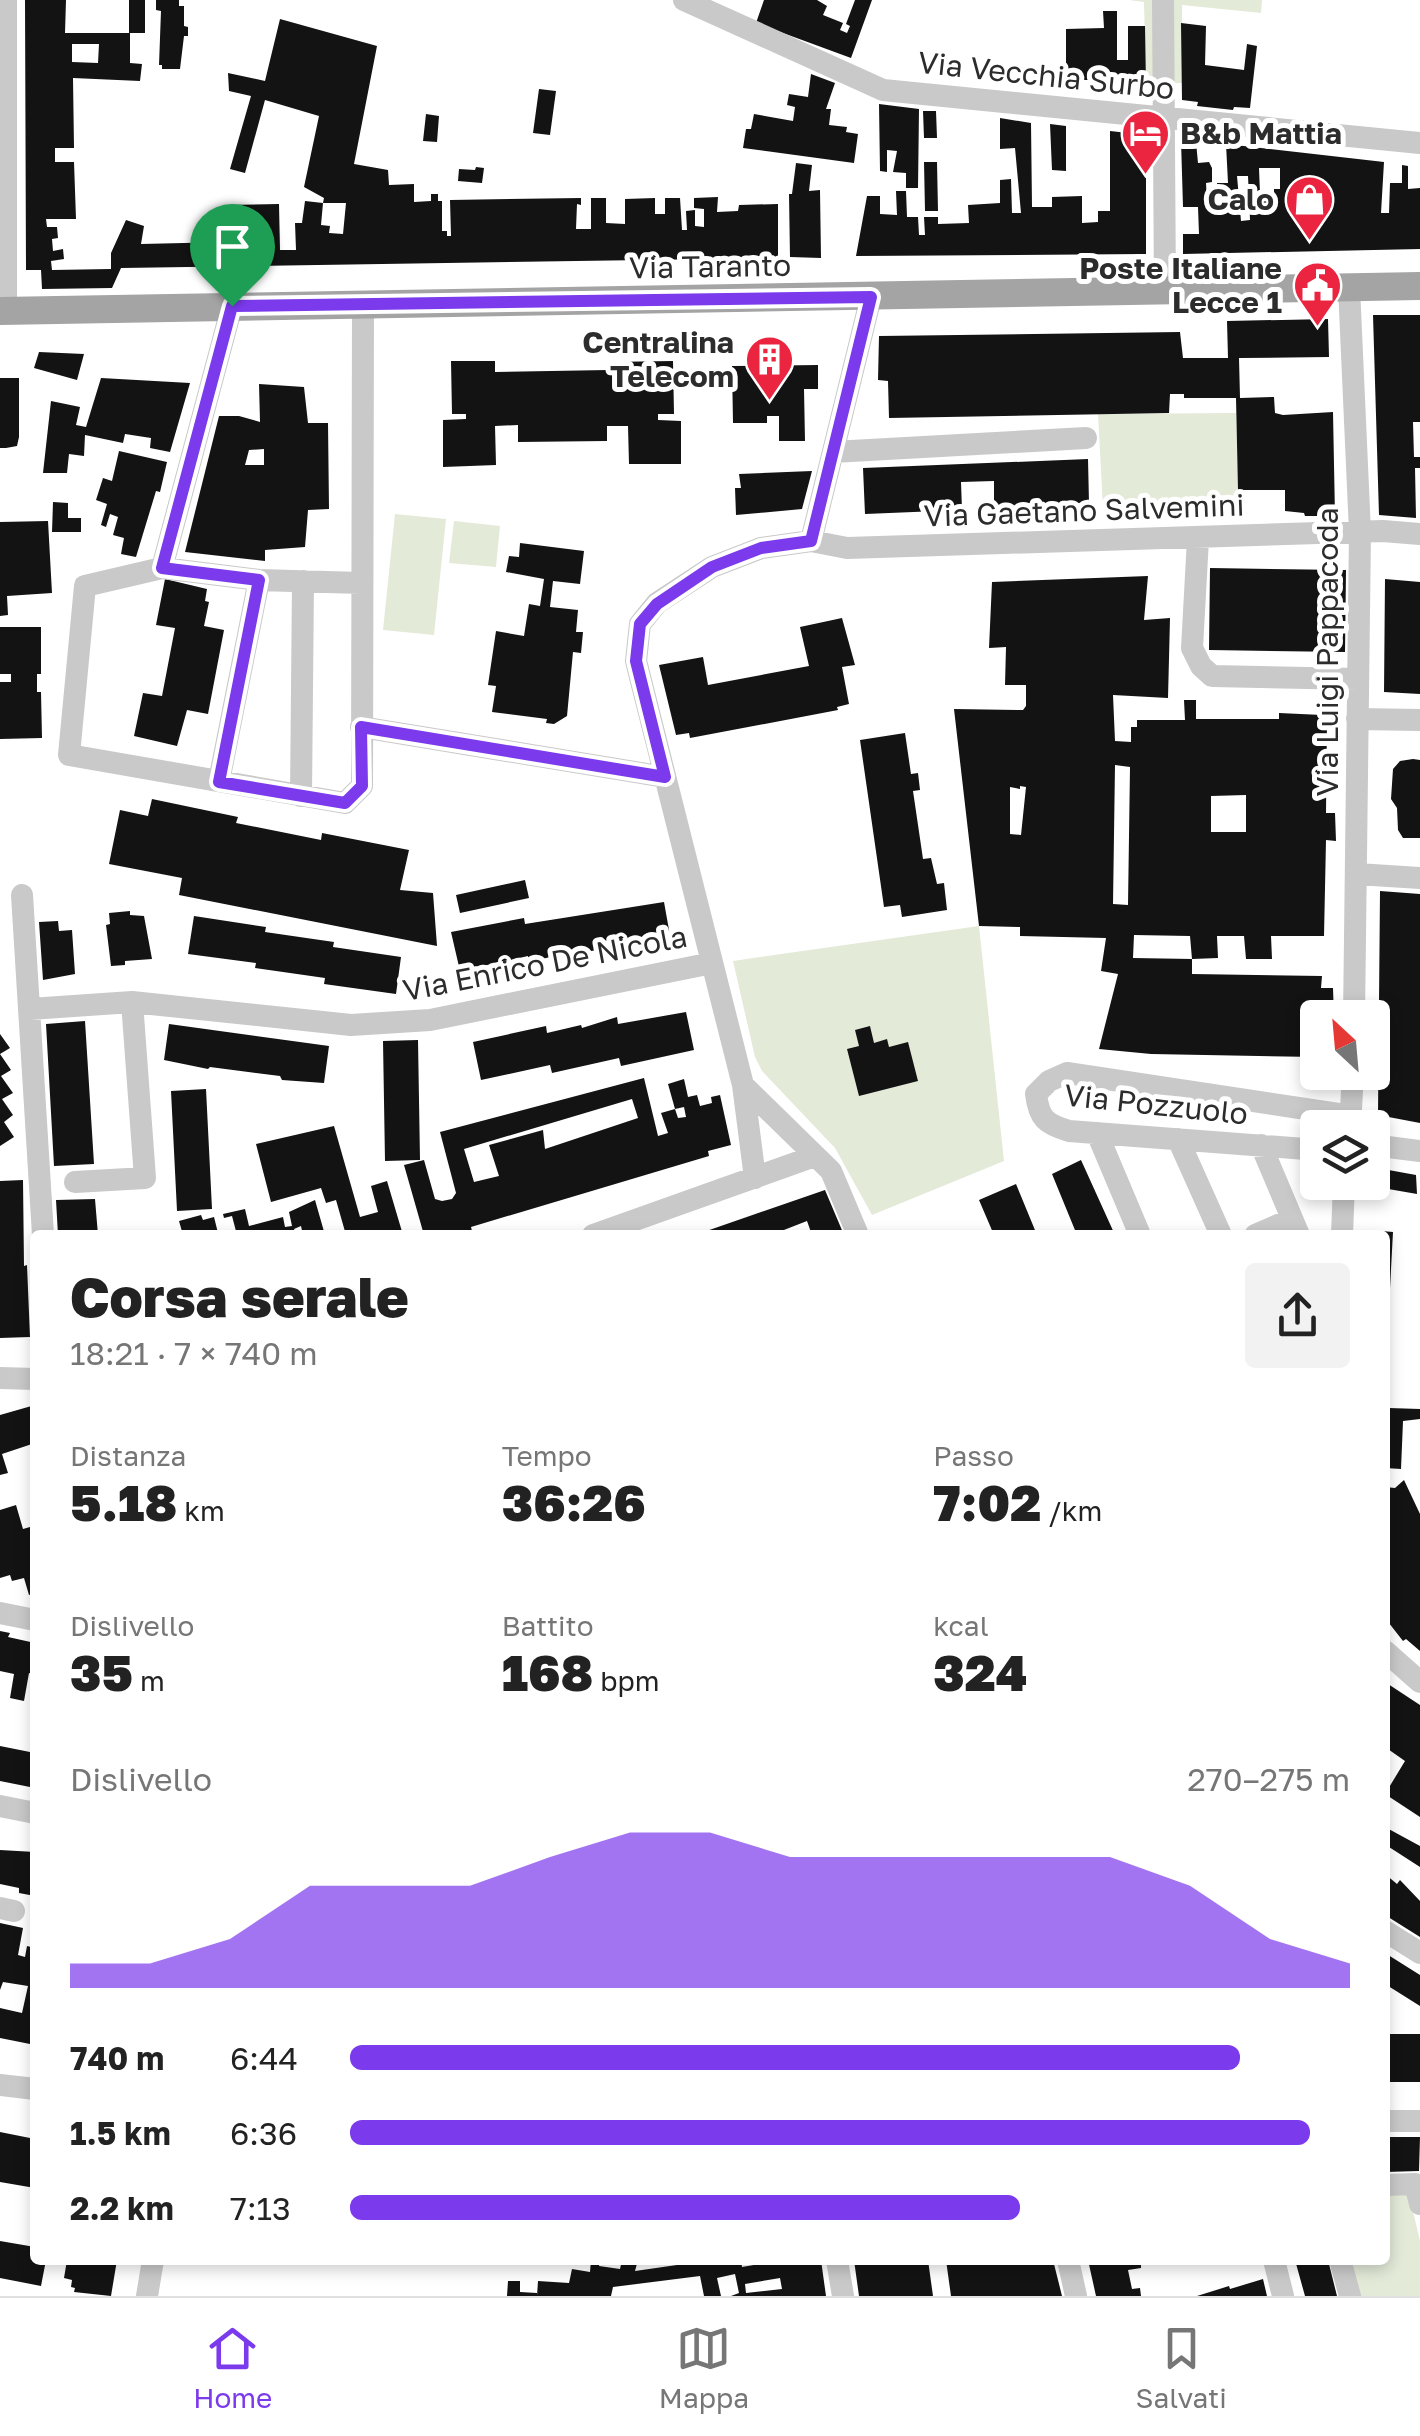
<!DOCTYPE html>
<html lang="it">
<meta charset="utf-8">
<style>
body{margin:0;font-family:"Golos Text",sans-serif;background:#f2f2f2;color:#222;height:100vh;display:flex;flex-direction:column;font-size:38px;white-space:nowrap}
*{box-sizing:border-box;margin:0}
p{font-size:32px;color:#767676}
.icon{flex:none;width:55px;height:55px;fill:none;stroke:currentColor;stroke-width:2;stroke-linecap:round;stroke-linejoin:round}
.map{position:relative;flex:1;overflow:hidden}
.details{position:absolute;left:30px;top:1230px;width:1360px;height:1035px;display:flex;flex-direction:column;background:#fff;border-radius:10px;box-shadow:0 5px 15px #0003}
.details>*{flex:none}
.needle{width:65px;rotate:334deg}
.fabs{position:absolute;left:1300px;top:1000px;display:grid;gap:20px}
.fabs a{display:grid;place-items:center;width:90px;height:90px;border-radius:10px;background:#fff;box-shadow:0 5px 15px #0003;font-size:50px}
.pin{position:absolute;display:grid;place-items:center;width:85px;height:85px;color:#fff;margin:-102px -42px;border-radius:50% 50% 50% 0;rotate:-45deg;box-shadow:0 0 10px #0007}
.pin .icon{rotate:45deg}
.round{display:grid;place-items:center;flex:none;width:105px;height:105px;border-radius:10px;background:#f2f2f2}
.overview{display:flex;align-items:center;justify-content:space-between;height:170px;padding:0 40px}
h1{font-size:55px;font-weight:800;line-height:75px}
.stats{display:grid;grid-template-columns:repeat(3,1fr);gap:15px;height:170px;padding:10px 40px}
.stats div{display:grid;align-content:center}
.stats b{font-size:50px;font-weight:800}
.stats small{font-size:28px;font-weight:400}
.stats p{font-size:28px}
.chart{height:280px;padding:20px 40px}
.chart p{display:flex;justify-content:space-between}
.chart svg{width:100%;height:180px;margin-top:10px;fill:#7c3aed;opacity:.7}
ul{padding:0 40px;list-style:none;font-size:32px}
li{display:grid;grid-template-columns:160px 120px 1fr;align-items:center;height:75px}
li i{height:25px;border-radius:12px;background:#7c3aed}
.dock{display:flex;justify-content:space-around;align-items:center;height:140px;border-top:2px solid #e0e0e0;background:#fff;font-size:28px;color:#767676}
.dock a{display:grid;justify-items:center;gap:5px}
.dock .current{color:#7c3aed}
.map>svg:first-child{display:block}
.green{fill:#e3ead8}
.building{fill:#131313;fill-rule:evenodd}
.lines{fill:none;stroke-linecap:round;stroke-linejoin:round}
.minor{stroke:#c9c9c9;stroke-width:22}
.major{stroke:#a4a4a4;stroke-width:28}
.route-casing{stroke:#fff;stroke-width:20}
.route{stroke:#7c3aed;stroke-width:12}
.labels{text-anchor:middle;stroke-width:10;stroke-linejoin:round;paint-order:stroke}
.street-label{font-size:30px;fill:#2c2c2c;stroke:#fff}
.poi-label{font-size:30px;font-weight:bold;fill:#2c2c2c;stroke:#fff;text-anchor:end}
</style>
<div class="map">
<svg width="1420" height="2296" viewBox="0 0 1420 2296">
<rect width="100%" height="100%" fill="#fff"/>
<path class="green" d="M1129,0H1262L1261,13L1182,5V83L1146,84L1144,2Z
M1236,413L1239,503L1103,508L1098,414Z
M395,514L446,519L434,635L383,630Z
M454,521L500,526L496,567L449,563Z
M979,926L1004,1161L872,1215L835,1148L762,1071L755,1057L733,961Z
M1385,2194H1409L1420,2241V2296H1357L1348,2260H1385Z"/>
<path class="building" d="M25,0H66L65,33H129V0H145V33H130V63L142,64L140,81L73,78L74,148H55V162H74L76,219H46L47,227H57L58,238L52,239L53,251L63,249L64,259L51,261L52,270L111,269V253L126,220L144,226L141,244L227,242L226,205L279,204L280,250H296L295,223H302L305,201L323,203L321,225L330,226L329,233L343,234L346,203H323L324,198L304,187L319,116L265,100L245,173L230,169L251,96L229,91L228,73L265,81L280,19L377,46L354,164L388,170L389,185L414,184V202L431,201V194H438V201H442V231H447V236H451L450,200L581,198V205L577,204L576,229H591V198H606V223L625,224V199L655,198V214H665V198H680L682,230H687L686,211L695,210V226L704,227V209L694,208V198L718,197L717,212L738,211L739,205L778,204V258L121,268L112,288L42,289L41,270H26ZM72,44H99L98,63L72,62Z
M156,0H179V6H184V26L188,27V36H184L180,69H162V65H159L161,11L156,10Z
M764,0H817L827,6L823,15L843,23L840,30L847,33L850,26L846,24L855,0H872L851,58L756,23Z
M1103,11H1117V60H1128V26H1145L1146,84L1104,85V74H1088V80H1066V29L1104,28Z
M1181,23L1206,26L1205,65L1244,70L1247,44L1257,46L1250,108L1234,107L1233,110L1197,106L1198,102L1182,100Z
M811,74L835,83L826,109H831L829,125L847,127L846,132L858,134L854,163L743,148L746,129H751L754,114L793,121L795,107L787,105L789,94L808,97Z
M539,89L556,91L550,135L533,133Z
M879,104L919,109L918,188H906V173L893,172L897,151L887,150V172L880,171Z
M923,111H936L937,138H924Z
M426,114L439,116L437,142L423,141Z
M1000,118L1031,123L1032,207H1052V197L1082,196V223L1098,222V211H1110V131L1146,135V254L856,256L867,196H880V214L897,215L896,191H906L907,217H918L919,235H925L924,217H938V224L969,223L968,205L1000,203V180L1011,179L1012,213H1021L1015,148L1000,149Z
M1050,124L1066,126V171L1052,170Z
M1181,140L1196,142L1198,163L1209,162L1212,168V182L1206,183L1207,202H1218L1217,183H1228L1226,144L1384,162L1381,213H1389L1390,183H1402V165L1408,166V189L1420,188V249L1183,254V234H1199L1198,207H1183ZM1259,168H1280V189H1274V193L1260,194ZM1237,176H1248L1250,220L1241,221Z
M924,162H937L938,211H925Z
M796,163L812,165L809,191L820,190L821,258L790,257L789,194H792Z
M476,167L484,168L482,183L458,181L459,169L475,170Z
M1373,315H1420V422H1413L1414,457H1420V468H1415L1416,518L1379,515Z
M1328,319L1329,357L1239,358L1240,398L1274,397L1275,413L1283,415L1333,412L1335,516H1305L1304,513L1285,511V490H1238L1236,398H1184V394H1170L1169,413L889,418L888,381L878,380L879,336L1180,332L1183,358H1228L1227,321Z
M39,352L84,354L77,380L34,368Z
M451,361H495V372L608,370V362L673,361L674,414H658V420L681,421V464H629L628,426H607V441L518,442V425L495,426L496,465L443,467V420L466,419V414H452Z
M818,365V389H804L805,441H779V416H767V423H733L732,366Z
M0,378H19V437L17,446L6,448H0Z
M101,378L190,383L170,452L150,448L151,438L125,434L123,443L85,435L84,456L69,454L67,473H43L51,401L80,407L76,425L86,427Z
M259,384L304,387L308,423H328L329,509L308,510L305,547L265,550V561L185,552L219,416H239L260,422ZM264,449V465H245L249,450Z
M119,451L167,462L160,492L156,491L136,557L121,554L124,538L113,535L118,517L110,514L106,527L101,525L107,504L96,500L103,478L112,481Z
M1088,459L1089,503L990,507V500H994V481L961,482L962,510L865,514L863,468Z
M812,471L802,509L736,515L735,488H741L739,474Z
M53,502L68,503V518H81V532H52Z
M48,521L52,593L7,596L8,615L0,616V522Z
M520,543L584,551L580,584L553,581L550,607L578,610L576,632H583L581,653L573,652L567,716L554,724L546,723L547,719L492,712L496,686L488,685L496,631L524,636L529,604L540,606L544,579L506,572L509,556L519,557Z
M1210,568L1346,570L1345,652L1209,650Z
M1148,576L1144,620L1170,618L1168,698L1113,695L1115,741L1131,742V727H1137V720H1185L1184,700H1196V719H1279V713L1322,715V721H1327L1326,813H1335L1336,841L1326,840L1324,936H1271L1272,959H1246L1244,936H1217L1218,958L1192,959V974L1322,976L1321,988H1333L1334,1018H1318V1057L1151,1054L1099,1049L1118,974L1101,971L1106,938L1020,936V927L979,926L954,709L1023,710L1026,706V685H1005L1006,647L989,648L992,582ZM1115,765L1130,767L1128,905L1113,904ZM1020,786L1026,787L1021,835L1010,834V787L1020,789ZM1246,795V832H1211V796ZM1134,935L1190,936L1192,959L1133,958Z
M165,579L207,589L205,601L209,602L204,626L224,630L208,714L187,710L177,746L134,736L143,693L162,696L175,628L156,625Z
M1385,579L1420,582V694L1384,692Z
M842,618L855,665L842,667L849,704L837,707L838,710L690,738L689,733L676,735L659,665L703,657L708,685L809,666L800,627Z
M0,627H41V674H37V692H41L42,738L0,739V682H11V674H0Z
M905,733L911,774L918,773L920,790L913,791L923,859L931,858L937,884L944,883L947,910L902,917L900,905L884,907L860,740Z
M1413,759L1420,760V838H1403L1398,830L1397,808L1391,799L1393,769L1400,761Z
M152,799L238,817L236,823L321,840L322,833L409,850L400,890L433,893L437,946L179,895L182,878L109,864L120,810L148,816Z
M525,880L529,898L460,913L456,895Z
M1380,891L1420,894V1123L1378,1115Z
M664,902L671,941L631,947V949L598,956L597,950L569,955L568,952L528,963V956L460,971L451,932L524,918L525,924Z
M130,911V915L144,916L152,959L125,961V965L111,966L106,925L110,924L109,913Z
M194,916L266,927L265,932L334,942L333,947L401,957L396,994L324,984L325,978L255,968L256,963L188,954Z
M58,921L59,931L72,930L75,974L43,980L39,922Z
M686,1012L694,1050L621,1066L619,1058L552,1073L550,1065L481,1080L473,1042L546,1026L547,1033L581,1025L582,1028L617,1017L618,1024Z
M85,1021L94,1164L54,1166L46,1024Z
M169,1024L329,1046L324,1083L282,1080L280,1076L210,1067L208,1069L164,1060Z
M870,1026L874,1043L887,1039L889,1047L908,1042L918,1081L859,1096L847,1049L859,1046L855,1030Z
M0,1034L10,1048L0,1054L11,1070L1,1076L13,1093L2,1099L13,1115L4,1122L14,1137L0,1146Z
M418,1040L420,1160L385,1161L383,1041Z
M644,1078L658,1136L668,1133L661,1113L675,1109L678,1118L686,1117L684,1107L675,1109L668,1084L684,1079L688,1097L697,1095L700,1106L712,1103L711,1097L720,1095L731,1145L708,1151L709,1156L471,1227L472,1231L455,1235H424L404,1165L424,1160L435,1199L442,1201L452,1199L456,1193L440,1132ZM632,1099L638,1118L545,1149L543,1130L489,1145L499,1176L474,1182L464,1149Z
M206,1089L212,1209L177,1211L171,1091Z
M334,1126L360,1217L378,1212L371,1186L387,1181L403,1235H346L336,1200L326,1203L321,1188L271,1202L256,1144Z
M1081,1160L1115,1235H1077L1052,1174Z
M1372,1167L1416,1175L1417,1194L1371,1186Z
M23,1180L24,1266L27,1265L30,1337L0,1338V1181Z
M1016,1184L1037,1235H994L979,1200Z
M825,1190L844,1235H812L807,1221L771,1235H695Z
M95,1199L98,1235H58L56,1200Z
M315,1200L325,1235H303L301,1226L294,1229L296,1235H237L232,1216L224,1218L223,1214L245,1209L249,1226L283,1217L285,1227L292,1226L289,1212Z
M201,1215L203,1220L214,1217L218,1233L228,1230L229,1235H183L179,1221Z
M1370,1230L1393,1232L1388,1326H1385V1235H1369Z
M35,1405V1443L2,1454L8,1473L0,1475V1415Z
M1389,1408L1420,1409V1419L1403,1421L1401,1469L1385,1468V1420Z
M1404,1480L1420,1514V1651L1406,1639L1403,1641L1385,1618V1487L1395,1488Z
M16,1505L23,1529L30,1527L35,1543V1593L29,1595L24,1578L12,1581L10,1575L0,1578V1510Z
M0,1631L10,1633L8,1637L35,1643V1675L29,1673L24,1701L10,1698L14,1674L0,1671Z
M1385,1682L1420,1705V1817L1385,1794L1405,1761L1385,1747Z
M0,1746L35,1753V1788L0,1781Z
M1385,1827L1420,1846V1867L1389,1847L1385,1852Z
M0,1850L35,1852V1896L19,1893V1888L0,1884Z
M1385,1874L1397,1884L1400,1880L1420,1901V1937L1385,1915Z
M0,1923L23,1928L18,1955L25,1957L27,1946L35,1948V2045L0,2038V2008L22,2013L28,1986L3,1982L0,1990Z
M1385,1953L1420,1975V2006L1385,1984Z
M1385,2034H1420V2082H1386Z
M0,2132L35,2139V2188L0,2182Z
M1385,2137H1420L1419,2171L1385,2172Z
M0,2241L35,2247V2260H46L41,2286L0,2278Z
M67,2260H117L111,2296L74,2292L75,2288L71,2287L72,2280L64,2278Z
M591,2260H600L599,2266L620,2269L622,2260H638L635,2271L712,2260H741L742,2267L784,2260H821L826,2296H731L739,2293L735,2274L717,2278L721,2296H704L700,2276L613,2287L611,2296H537L538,2281L569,2283L572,2269L590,2272ZM780,2278L782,2289L746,2293L745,2284Z
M854,2260H928L933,2296H859Z
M946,2260H1053L1062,2296H951Z
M1088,2260H1141V2268L1128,2270L1132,2289L1140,2288L1141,2296H1096Z
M1295,2260H1328L1337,2296H1305Z
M1263,2279L1267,2296H1197L1229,2286L1230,2289Z
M508,2281H520V2292L537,2293V2296H507Z"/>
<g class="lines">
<path class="minor" d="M684,0L883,90L1420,143
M1163,0L1165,291
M1349,287L1360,532L1354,1018
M232,306L162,568L85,586L69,755L345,803L362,786L363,304
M6,311V0
M833,452L1086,438
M1198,539L1192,648L1201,666L1212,676L1358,679
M811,541L847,548L1383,531L1420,534
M162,568L259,580L361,583
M1357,719L1420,720
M361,727L665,777
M219,781L259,580
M301,796L303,581
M1357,874L1420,878
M22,895L43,1235
M30,1009L132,1002L351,1025L430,1020L712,963
M743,1085L831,1171L858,1235
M1350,1128L1353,1072
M1097,1133L1140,1235
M1178,1139L1221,1235
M1261,1145L1299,1235
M1372,1145L1420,1151
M1318,1150L1069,1131C1046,1124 1039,1119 1036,1094L1049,1081L1067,1073L1352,1116
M755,1178L743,1085L636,661L640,624L657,603L712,567L761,548L811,541L871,297
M75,1182L145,1178L132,1002
M593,1235L815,1156
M1255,1235L1292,1219
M1342,1235L1344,1182
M0,1378L35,1379
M0,1613L35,1620
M1385,1651L1420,1682
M0,1806L35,1813
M0,1908L14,1911
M1385,1931L1420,1953
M0,2085L35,2089
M1385,2121H1420
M1385,2185L1415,2184L1420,2204
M837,2260L843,2296
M1068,2260L1076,2296
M1274,2260L1283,2296
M1340,2260L1350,2296
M147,2296L153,2260"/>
<path class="major" d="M0,311L1420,286"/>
</g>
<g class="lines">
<defs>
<path id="route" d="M871,297L811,541L761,548L712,567L657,604L640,624L636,661L665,777L361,727L362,786L345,803L219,782L259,580L162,568L232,306Z"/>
</defs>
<use href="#route" class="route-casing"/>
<use href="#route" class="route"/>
</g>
<defs>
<symbol id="hotel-pin" viewBox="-11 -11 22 30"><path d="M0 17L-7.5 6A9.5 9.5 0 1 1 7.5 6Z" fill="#eb253f" stroke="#fff"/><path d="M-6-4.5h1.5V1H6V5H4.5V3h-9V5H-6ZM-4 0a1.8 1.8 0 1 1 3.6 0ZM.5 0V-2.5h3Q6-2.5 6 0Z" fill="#fff"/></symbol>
<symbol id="shop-pin" viewBox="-11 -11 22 30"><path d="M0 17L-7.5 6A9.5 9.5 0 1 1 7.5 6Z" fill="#eb253f" stroke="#fff"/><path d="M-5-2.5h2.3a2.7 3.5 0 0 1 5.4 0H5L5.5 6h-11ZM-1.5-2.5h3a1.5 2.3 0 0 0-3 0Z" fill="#fff"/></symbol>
<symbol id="civic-pin" viewBox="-11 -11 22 30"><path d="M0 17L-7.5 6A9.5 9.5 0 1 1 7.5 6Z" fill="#eb253f" stroke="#fff"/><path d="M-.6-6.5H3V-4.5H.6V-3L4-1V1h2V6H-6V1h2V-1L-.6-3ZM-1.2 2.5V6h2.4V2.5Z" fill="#fff"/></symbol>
<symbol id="building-pin" viewBox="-11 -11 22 30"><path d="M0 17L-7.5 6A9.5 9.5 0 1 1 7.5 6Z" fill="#eb253f" stroke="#fff"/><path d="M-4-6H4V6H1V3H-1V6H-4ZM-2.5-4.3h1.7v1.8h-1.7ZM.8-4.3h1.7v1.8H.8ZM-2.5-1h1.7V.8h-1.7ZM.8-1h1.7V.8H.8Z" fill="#fff"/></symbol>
</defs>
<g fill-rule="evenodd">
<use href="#hotel-pin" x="1118" y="106" width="55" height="75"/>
<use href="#shop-pin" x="1282" y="172" width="55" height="75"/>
<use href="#civic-pin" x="1290" y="258" width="55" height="75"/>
<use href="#building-pin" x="742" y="332" width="55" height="75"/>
</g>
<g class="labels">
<g class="street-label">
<text transform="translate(1046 76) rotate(6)" y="10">Via Vecchia Surbo</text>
<text transform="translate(710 267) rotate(-1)" y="10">Via Taranto</text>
<text transform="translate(1084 511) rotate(-2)" y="10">Via Gaetano Salvemini</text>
<text transform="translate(1328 652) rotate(-90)" y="10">Via Luigi Pappacoda</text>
<text transform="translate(545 964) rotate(-11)" y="10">Via Enrico De Nicola</text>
<text transform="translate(1156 1105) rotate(6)" y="10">Via Pozzuolo</text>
</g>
<g class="poi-label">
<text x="1180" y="144" text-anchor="start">B&amp;b Mattia</text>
<text x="1274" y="210">Calo</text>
<text x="1282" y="279">Poste Italiane<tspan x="1282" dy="34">Lecce 1</tspan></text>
<text x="734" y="353">Centralina<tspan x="734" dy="34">Telecom</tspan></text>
</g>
</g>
</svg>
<div class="fabs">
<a><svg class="needle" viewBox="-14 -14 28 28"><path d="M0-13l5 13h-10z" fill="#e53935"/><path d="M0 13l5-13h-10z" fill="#767676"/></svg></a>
<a><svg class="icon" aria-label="layers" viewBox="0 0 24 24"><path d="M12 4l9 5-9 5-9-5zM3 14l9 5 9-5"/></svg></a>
</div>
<div class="pin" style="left:232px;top:306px;background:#1e9e55"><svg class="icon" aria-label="arrive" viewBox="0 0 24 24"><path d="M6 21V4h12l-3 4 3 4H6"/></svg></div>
<section class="details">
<div class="overview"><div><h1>Corsa serale</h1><p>18:21 · 7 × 740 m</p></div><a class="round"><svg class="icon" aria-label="share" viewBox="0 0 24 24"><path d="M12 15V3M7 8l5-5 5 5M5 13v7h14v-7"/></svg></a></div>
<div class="stats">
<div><p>Distanza</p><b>5.18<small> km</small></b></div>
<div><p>Tempo</p><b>36:26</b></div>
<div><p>Passo</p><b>7:02<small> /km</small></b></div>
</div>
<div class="stats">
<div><p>Dislivello</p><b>35<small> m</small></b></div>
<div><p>Battito</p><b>168<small> bpm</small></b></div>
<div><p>kcal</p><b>324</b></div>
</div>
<div class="chart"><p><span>Dislivello</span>270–275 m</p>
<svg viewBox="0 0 160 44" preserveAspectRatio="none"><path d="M0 44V38L10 38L20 32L30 19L40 19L50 19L60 12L70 6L80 6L90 12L100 12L110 12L120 12L130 12L140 19L150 32L160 38V44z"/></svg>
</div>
<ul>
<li><b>740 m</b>6:44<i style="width:89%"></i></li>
<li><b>1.5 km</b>6:36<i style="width:96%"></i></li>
<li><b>2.2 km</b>7:13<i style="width:67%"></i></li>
</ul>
</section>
</div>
<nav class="dock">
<a class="current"><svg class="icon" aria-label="home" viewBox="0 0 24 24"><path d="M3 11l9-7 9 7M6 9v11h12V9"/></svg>Home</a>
<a><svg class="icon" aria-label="map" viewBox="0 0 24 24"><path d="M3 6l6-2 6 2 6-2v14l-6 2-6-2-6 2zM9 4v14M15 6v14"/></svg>Mappa</a>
<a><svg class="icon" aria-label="saved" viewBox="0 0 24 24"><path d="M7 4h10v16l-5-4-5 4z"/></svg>Salvati</a>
</nav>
